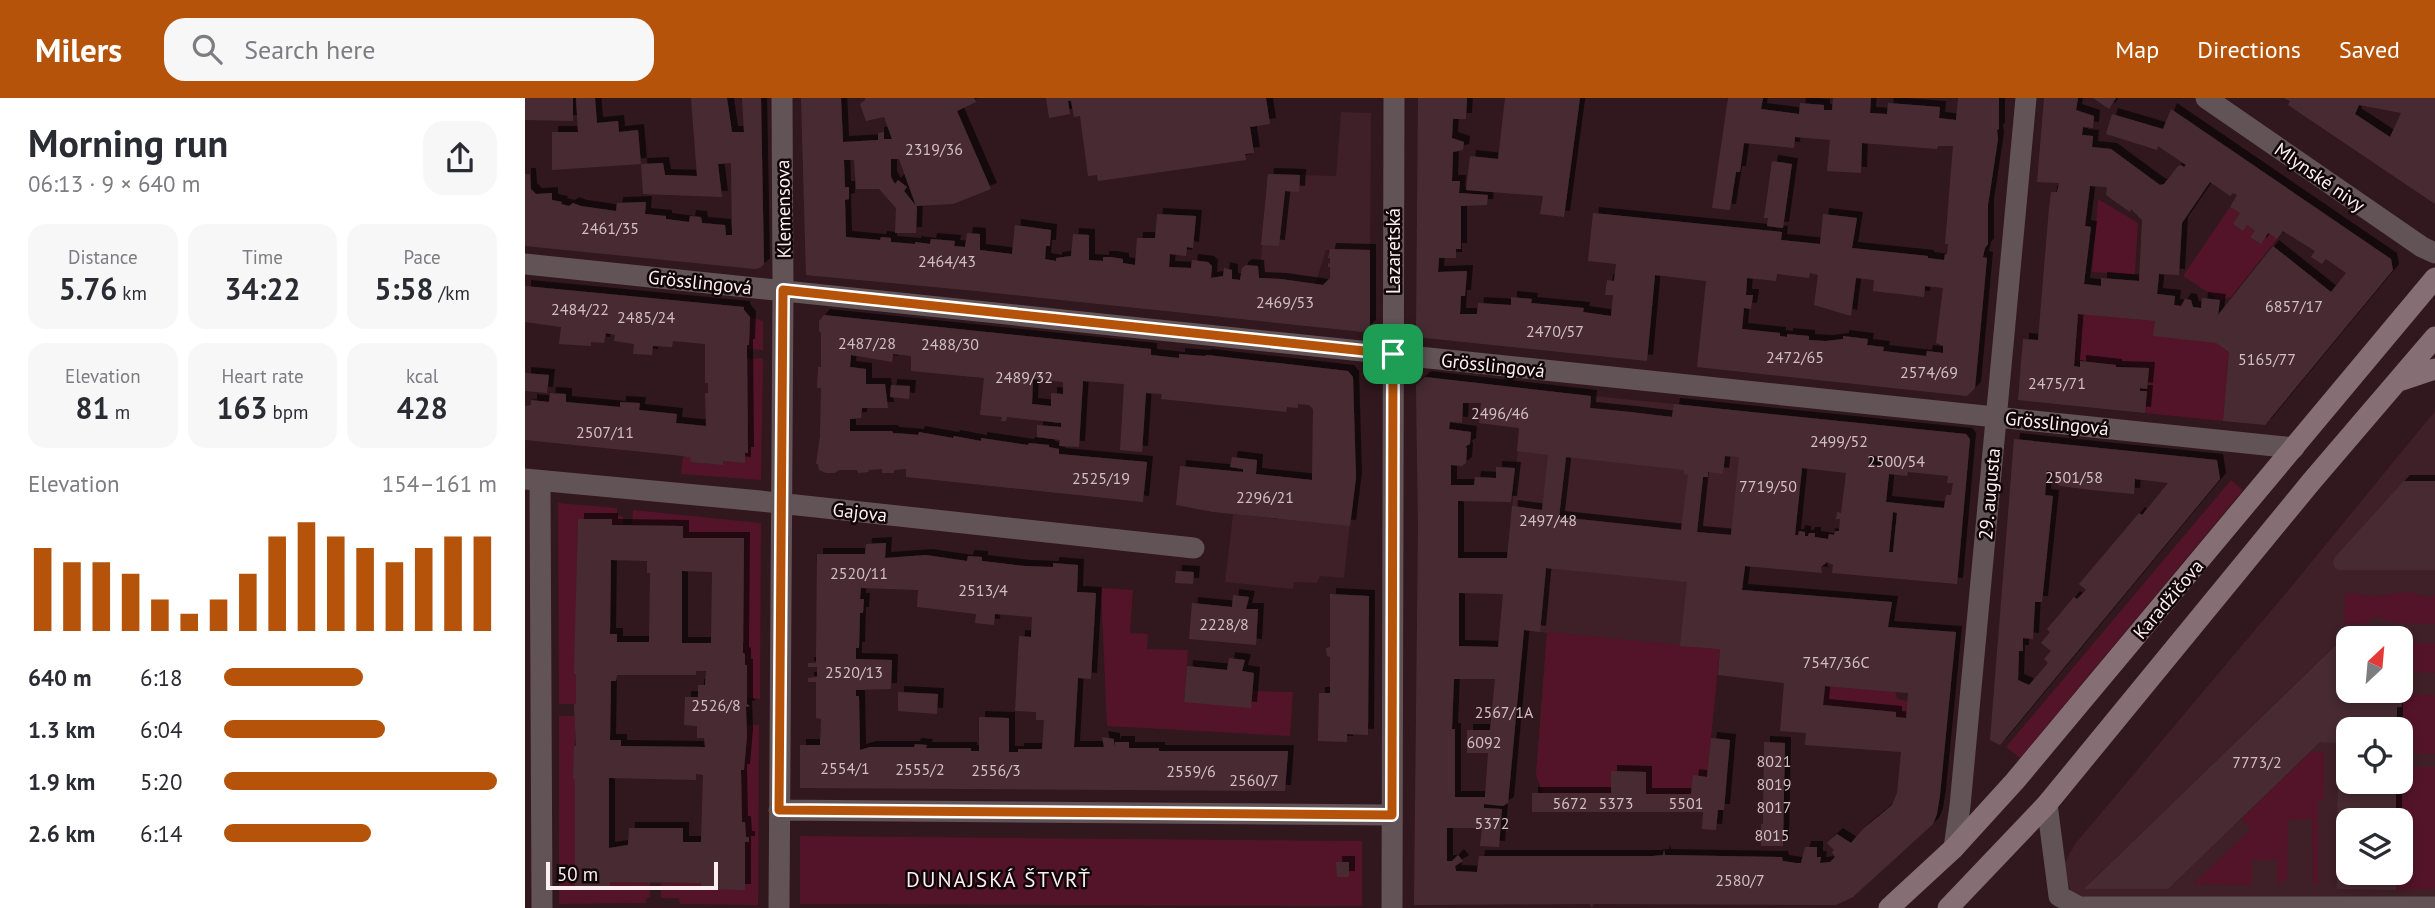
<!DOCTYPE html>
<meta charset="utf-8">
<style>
body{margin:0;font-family:"PT Sans",sans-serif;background:#f7f7f7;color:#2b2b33;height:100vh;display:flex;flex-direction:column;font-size:26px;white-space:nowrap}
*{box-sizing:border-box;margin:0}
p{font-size:23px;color:#7c7c81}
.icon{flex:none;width:38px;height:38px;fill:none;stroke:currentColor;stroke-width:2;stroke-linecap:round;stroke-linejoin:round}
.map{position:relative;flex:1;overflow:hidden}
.sheet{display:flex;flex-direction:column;background:#fff;width:525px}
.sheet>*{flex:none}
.needle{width:46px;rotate:26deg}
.buttons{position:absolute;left:1811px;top:528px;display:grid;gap:14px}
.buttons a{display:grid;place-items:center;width:77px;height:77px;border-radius:14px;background:#fff;box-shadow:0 4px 10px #0003;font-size:35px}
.scale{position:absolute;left:21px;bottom:18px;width:172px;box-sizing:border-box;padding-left:7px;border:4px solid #fdeef1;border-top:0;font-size:19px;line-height:24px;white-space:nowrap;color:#fdeef1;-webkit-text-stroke:5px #110609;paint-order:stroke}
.pin{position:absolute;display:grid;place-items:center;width:60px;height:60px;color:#fff;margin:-30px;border-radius:14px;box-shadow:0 4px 10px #0006}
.round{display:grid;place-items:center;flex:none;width:74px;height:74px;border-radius:21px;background:#f7f7f7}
.head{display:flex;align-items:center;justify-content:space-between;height:119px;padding:0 28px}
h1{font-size:38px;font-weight:700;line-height:52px}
.stats{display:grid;grid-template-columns:repeat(3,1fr);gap:10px;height:119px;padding:7px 28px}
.stats div{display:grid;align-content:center;border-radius:18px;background:#f7f7f7;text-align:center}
.stats b{font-size:30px;font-weight:700}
.stats small{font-size:19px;font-weight:400}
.stats p{font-size:19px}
.chart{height:196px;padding:14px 28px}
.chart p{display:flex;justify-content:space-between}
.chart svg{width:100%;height:126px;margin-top:7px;stroke:#b45309;stroke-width:6}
ul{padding:0 28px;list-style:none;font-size:23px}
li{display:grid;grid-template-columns:112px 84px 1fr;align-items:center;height:52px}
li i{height:18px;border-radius:9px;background:#b45309}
header{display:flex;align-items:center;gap:42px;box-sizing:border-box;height:98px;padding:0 35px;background:#b45309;color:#fff}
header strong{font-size:33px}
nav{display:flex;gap:38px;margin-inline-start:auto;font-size:24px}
.search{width:490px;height:63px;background:#f7f7f7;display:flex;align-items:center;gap:18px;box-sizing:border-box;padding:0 24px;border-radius:21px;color:#7c7c81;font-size:26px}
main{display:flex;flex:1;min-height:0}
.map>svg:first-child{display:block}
.built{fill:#3f1f28;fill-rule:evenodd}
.green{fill:#53142a}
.building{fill:#472c33;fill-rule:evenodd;filter:url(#shadow)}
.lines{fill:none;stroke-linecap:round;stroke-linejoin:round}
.minor{stroke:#615356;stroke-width:21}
.tertiary{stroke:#615356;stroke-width:21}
.secondary{stroke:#866f74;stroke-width:21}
.route-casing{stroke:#fff;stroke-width:14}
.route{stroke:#b45309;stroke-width:9}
.labels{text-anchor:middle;stroke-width:5;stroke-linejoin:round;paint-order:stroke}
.number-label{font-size:16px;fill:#d0bec2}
.street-label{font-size:19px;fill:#fdeef1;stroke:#110609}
.neighbourhood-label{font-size:21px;letter-spacing:2px;fill:#fdeef1;stroke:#110609}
</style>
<header>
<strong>Milers</strong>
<div class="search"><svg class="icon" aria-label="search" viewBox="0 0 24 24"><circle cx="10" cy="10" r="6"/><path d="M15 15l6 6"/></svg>Search here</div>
<nav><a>Map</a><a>Directions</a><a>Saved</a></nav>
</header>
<main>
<section class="sheet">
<div class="head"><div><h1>Morning run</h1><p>06:13 · 9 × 640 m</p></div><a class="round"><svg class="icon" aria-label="share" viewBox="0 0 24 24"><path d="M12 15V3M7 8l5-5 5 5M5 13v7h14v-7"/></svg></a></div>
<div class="stats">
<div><p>Distance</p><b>5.76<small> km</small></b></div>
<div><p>Time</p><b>34:22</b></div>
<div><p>Pace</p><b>5:58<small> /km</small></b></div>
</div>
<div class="stats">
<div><p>Elevation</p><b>81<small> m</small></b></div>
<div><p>Heart rate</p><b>163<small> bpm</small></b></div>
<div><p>kcal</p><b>428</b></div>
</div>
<div class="chart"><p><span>Elevation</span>154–161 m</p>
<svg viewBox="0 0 160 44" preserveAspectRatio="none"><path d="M5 44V15M15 44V20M25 44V20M35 44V24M45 44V33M55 44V38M65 44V33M75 44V24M85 44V11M95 44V6M105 44V11M115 44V15M125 44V20M135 44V15M145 44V11M155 44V11"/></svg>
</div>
<ul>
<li><b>640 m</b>6:18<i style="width:51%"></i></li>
<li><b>1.3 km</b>6:04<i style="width:59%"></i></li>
<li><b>1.9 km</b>5:20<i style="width:100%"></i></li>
<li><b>2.6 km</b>6:14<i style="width:54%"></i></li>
</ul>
</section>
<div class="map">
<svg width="1910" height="810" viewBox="0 0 1910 810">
<defs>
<filter id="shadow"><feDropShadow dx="6" dy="-6" stdDeviation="0" flood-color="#0009"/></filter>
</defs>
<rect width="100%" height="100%" fill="#31171e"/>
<path class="built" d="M816,14L846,15L845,152H801L790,187L731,222L743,76L811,78Z
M999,291L1219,313L1180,696L1018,695L1011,677L1022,535L975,529Z
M1910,313V803L1557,802L1547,797L1538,768L1550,746L1766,489ZM1824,541H1876V593H1824ZM1824,632H1876V684H1824ZM1824,723H1876V775H1824Z
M756,398L827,406L819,480L795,478L792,485L769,484L768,491L700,484L708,416L753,421Z"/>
<path class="green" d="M1573,101L1613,125L1610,177L1567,174Z
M1705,109L1715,115L1708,126L1718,133L1722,127L1730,133L1725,139L1735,146L1743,135L1752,141L1706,199L1695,202L1658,178Z
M1553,216L1630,223L1629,237L1691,245L1704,254L1698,323L1620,315L1624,270L1550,263Z
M225,219L238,223V252L222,251V247H224Z
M236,260L238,261L236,382L156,376L158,358L166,360V364L198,367V363L220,365V355H223L224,326L221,325L222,261Z
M1706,382L1718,392L1495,660L1481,649Z
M33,405L92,410V418H98V427H87V421H53L50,576H51V604L49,606H34Z
M108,412L236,425L235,601L222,600V568L220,567L218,555V441L158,440V428L107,427Z
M576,490L608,492L605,535L623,536L622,551L663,552L659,603L727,593L768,594L765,638L582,628Z
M1883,494L1903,499L1910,497V526L1872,525L1850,519L1839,526L1819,525L1820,495L1849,498Z
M1022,534L1195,551L1182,679L1168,677L1166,696H1121V674L1086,673V695H1018L1011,677Z
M1877,545H1910V575L1877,574Z
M1302,561L1368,584L1372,601L1382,603L1381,620L1371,619V614L1298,607Z
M1877,596L1910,597V656H1877Z
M34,618H49L51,621L48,680L50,681V788H84L85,784H125V800H121V805L34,806Z
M222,627H234L233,807L155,806L154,800H136V785H176V791H220V744H224V739H221L220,725L217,724L216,672H219Z
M1786,653L1799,654V702L1793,703V787H1788L1787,721L1763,722L1762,780L1752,787V762H1727V787L1668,786L1726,731L1716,721Z
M1876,669H1910V791L1871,792V775H1876V723H1871V684H1876Z
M275,738L837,743V808L275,806Z"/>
<path class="building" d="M0,0H48V23L0,22Z
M51,0H70L72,25L93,23L94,34L113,32L116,66L27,72V34H53Z
M166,0H202L207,34H219L217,0H236L239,166L235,170L230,171L0,148V76H5L6,91L11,96L27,95V102L37,104L36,106L44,108L48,105L56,108L91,113L92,105L121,104L120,116L141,118V121L164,124L165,118L176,119L177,125L200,127L201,137H207L206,65L193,66L197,99L118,96L116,66L138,65L140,77L172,78Z
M276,0H316L318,44L353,42V35L359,34V41H367L359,19L341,23L335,6L340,2V0H449L451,4L432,13L466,91L428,106L391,108L374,61H366V79L370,86L373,82L382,89L379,93L392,109L391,135H370L371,110L354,91H331L329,62H319L320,89H324V101L320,102L321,139L355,142L356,139L366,140V144L390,146V144L405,146L406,141L430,143L429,148L440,149L442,135L455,136V152L487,156L490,127L526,132L525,148H521L520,161L531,163V160L546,158L548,136L564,137V162L578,163V159H586L598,161V165L610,167L612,140H630L632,116L671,118L668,150L662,149L661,158L645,156L644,169L666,170L667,162L683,164L687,168L686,180L698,178L699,170L707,172V181L715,182L717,170L721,167L733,168L734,180L756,181L798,187L805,180V169H803V165L805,166V160H803L805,151L845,152V228L838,234L451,193L281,177Z
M521,0H741L745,26L725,29L729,55L720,56L721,62L573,83L572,77L563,78L555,18L549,19L546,3H543L545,16L524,20Z
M893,0H942L941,21H928L927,40L939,44L938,52L928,54L927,83H935L934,95L963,97L962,107L936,108V151H931V160H914L913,174L942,173L940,198H936L935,216H952L953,205L986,207V199L1007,201L1006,205L1059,210L1058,214L1086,218L1088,197H1080L1082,182L1089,183L1091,166L1063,163L1068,115L1257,134L1256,142L1295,146L1298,116L1332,120L1327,150L1403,158V160L1419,162L1420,156H1422L1423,146H1420L1428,48H1413L1412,51L1337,45L1336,75L1302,73L1305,42L1270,39L1269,50L1219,45L1215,74H1211L1205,112L1187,110L1203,0H1238L1236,11L1274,16L1275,5L1299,7V12H1307L1308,0H1346L1345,15L1362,16L1363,5L1415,9L1414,20L1431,22L1433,0H1474V31L1472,32L1473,41L1463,107V146L1460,150L1458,159L1462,160L1450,290L1442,298L1172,269L1181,183L1130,177L1122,263L891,239ZM1285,175L1293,177L1289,207L1326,218L1331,180L1349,182L1348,193L1399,199L1400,188L1418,190L1411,245L1418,248V255L1402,253L1401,258L1358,253L1359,249L1342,247L1343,241L1318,238V241L1301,243L1284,242V238L1262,236V239L1255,238V235L1217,231L1219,210L1226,211L1228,197H1221L1222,180L1251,183L1252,176L1284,180Z
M980,0H1055L1039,119L1015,116L1018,98L941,92L945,58L973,61Z
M1519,0H1553L1551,12L1569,18L1568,30L1558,29L1557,37L1568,38L1567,49L1586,51L1635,87L1639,86L1653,68L1656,67L1659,69L1661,67L1633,48L1632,52L1581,36L1587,16L1638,31L1646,11L1866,161L1868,172L1740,327L1698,323L1704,254L1691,245L1628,238L1630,223L1553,216L1549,268L1555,269V263L1591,267V269L1624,270L1622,291L1615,290V293H1622L1620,315L1493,302L1498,241L1513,242L1524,110L1526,94H1532L1534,85L1512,84ZM1685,84L1705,98L1708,95L1712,97L1705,109L1715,115L1708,126L1718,133L1722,127L1730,133L1725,139L1736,146L1743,135L1752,141L1758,133L1790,153L1786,159L1797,166L1801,161L1821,175L1806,194L1748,148L1693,217L1695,202L1677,200L1676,210L1668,209L1666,202L1660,201L1656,208L1649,207L1650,198L1632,196L1634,176L1654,177L1657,125ZM1565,88L1582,89L1581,97L1605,114L1606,111L1617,122L1614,183L1576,180V188L1559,186L1566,129L1560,128Z
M1568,0H1591L1584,11Z
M1759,0H1910V106L1763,7L1765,3ZM1834,7L1876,15L1865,39L1830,16Z
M1247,63L1267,66L1258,130L1242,128L1243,120H1239Z
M743,76L775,77L774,94L760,93L754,148L736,147Z
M0,188L219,209V212L225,219L224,247H222V251L223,355H220V365L198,363V367L165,364L166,360L158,358L0,342V308L6,307V302L24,304L25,295L41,296V304L95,309V304L115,305L114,312L152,316L151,325L181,328L180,295H183V285H180V246L148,243L147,249L128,248L127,257L108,256L109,246L89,243L90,237L81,235L79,245L66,244V248L34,246L36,229L0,224Z
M299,217L626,251V257L654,260V256L679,258L682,257L823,273L828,279L831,380L825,428L688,414L651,407L655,368L718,374V371L705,369L707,359L732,362L731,376L787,382L788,311L784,307L773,306V310L762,309L761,314L636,301L637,296L621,295L617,354L595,352L599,286L558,283L554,349L534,348L535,342L512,339V327L536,329V325L482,319L481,323H476L477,319L455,317L459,280L386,273V258L368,256L367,264L326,257L325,269L341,271V286H360L363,310H337L336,320L325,321V333H367L368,335L383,336L393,337L394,334L428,340L429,338L456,343V340L503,347L504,345L524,347V349L534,351V356L622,364L618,404L381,379V371L369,372V375H357V371L343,372L344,374L333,375L332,372H314L310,375H301L294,372L293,366H291L295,338L296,290H292L293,269H296V235L294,233V223ZM508,281L538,284V296L526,295V308L507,306Z
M0,275L24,277L22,295L0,293Z
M900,279L1066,298L1065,310L1105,314L1147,319L1149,306L1441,336L1445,341L1432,486L1307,475L1308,467L1302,464L1296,469L1297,475L1220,468L1217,492L1367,504L1363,529L1431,534L1415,697L1412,716L1408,726L1328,799L1311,807L1068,806L1067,810L1065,806H1061L889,807L893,429L891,287ZM938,305H956L954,325L994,330L992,353L1023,357L1017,412L987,408L982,460H933V403L986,404L990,370L971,369V380L950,379L949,387H926V367L937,368L941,365L942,350L940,349L945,346L946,334L924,331L925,324L937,325ZM1345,357L1359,360L1358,368L1344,366ZM1200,358L1214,359L1206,437L1172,434L1178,379H1183V374L1198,376ZM1041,359L1159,372V376L1163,377L1156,432L1034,419ZM1277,370L1321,375L1316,415L1312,414L1311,421H1315L1314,433H1310L1309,437L1304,436L1303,441L1290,439V435H1284L1283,438H1280V434L1274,433L1273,437H1270ZM1383,374L1423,378L1422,385H1428L1426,397H1421L1419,410L1361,404L1364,376L1382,378ZM1368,414L1372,415L1368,454H1364ZM1021,470L1162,484L1155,548L1195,551L1193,577L1259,585L1255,633L1281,635L1280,647L1376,654L1372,695L1367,707L1338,731L1326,745L1312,736L1304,743L1302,745L1309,752L1307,754L1310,759L1305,764L1295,765L1296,759H1292V749H1280L1276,765H1271L1258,763L1257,759L1140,757L1139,752L1138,757L1128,758H954L952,774L931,773L930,768L938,763L933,757L927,763H922V730H957L955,748L974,749L977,711L959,710V706L978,708L983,705L999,532L1015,534ZM934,495L978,496L973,549L934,548ZM929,581H970L965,632H942V655H963L960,699H930V631H927ZM1300,588L1383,595L1381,620L1371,619V614L1298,607Z
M366,287L385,288L384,301L365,299Z
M1489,341L1692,362L1695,381L1475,647L1465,642ZM1522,373L1532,374L1531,384L1535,388L1566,392L1609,396L1610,381L1643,385L1617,417L1614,415L1554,486L1561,492L1552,501L1549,499L1522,531L1525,534L1516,545L1526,553L1519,561L1523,565L1504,587L1493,582L1494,553H1498V540L1508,541L1510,504H1517L1528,398L1520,397Z
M1879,383H1910V472H1814L1810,470L1808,464L1811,458Z
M53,421H87V427L158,428V440H219L218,555L220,556V567H222V606L225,608L221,609L222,637L219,672H216L217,724H220L221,739H224V744H220V792L176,791V785L85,784V788H50V681H48L49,648H51L49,607L51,604V576H49ZM86,462L122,463V475H125L124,544H92V536H85ZM157,473L187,474L186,545H157ZM171,573H181L180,587H173V599H160L159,627L172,628V640H179L180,649L96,648V642H85L86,583H91L92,577H171ZM171,676L178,677L176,744H158V730H104L103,747L84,750V680L171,682Z
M361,445L360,460L401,457L442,463L443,458L457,459V463L500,468L528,469V465L553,467L552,494L571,495L566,581L553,580L549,649H579L577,639L589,641V649L590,644H604V650H634V653H763L760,693L275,690V647H295L296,621L291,620V584H283V580L292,579V569H283V565H291L292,456H340L341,446ZM336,490L393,492L392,509L451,516L450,525L469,527L470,516L507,519L506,539L494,538L490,613L511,614V622H519L517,651H493V654H484V620L454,619V653H446V650H401L402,647L390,646L389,649H345L335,652L334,598H331V592L366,591L367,562L331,561V550H334L335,515H338L339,501H335Z
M651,473L669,474L668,486L650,485Z
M805,496L844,498L843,637L822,636V644L793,643L794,595H805V559L802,558L801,550L805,549Z
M708,497L724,499L721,511H733L731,547L664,541L667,505L707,509Z
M1813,545H1824V593H1876L1877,609H1872V632H1824V684H1871V723H1824V775H1871V792L1812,791L1813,645L1795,644L1643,791H1559Z
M704,560L720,562L717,573L729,575L726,610L659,604L662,568L702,572Z
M373,594L413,596L412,616L373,613Z
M1186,640L1205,642L1199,712H1193L1191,732L1177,731L1178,714H1007V695H1086V673L1121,674V696H1166L1168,677L1182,679Z
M1239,644L1260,645L1258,748H1236V726H1238Z
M811,764H824V779H812Z"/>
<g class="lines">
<path class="minor" d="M0,166L1769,350
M0,381L235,403L669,450
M15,383L17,810
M1522,706L1534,798L1554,809H1910
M254,712L867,717
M1429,750L1435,708L1501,0
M254,810L258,193L257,0
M867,810L869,0"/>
<path class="tertiary" d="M1681,0L1897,149L1910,155"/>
<path class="secondary" d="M1874,283L1910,271
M1364,810L1429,750L1490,683L1910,180
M1423,810L1522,706L1786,384L1910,239"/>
</g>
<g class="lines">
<defs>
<path id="route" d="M258,192L868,256L867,717L254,712Z"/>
</defs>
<use href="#route" class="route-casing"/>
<use href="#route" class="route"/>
</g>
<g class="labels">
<g class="number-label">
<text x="409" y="57">2319/36</text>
<text x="85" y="136">2461/35</text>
<text x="422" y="169">2464/43</text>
<text x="760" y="210">2469/53</text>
<text x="1769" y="214">6857/17</text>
<text x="55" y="217">2484/22</text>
<text x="121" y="225">2485/24</text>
<text x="1030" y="239">2470/57</text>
<text x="342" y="251">2487/28</text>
<text x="425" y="252">2488/30</text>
<text x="1270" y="265">2472/65</text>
<text x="1742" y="267">5165/77</text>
<text x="1404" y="280">2574/69</text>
<text x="499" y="285">2489/32</text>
<text x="1532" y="291">2475/71</text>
<text x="975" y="321">2496/46</text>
<text x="80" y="340">2507/11</text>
<text x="1314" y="349">2499/52</text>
<text x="1371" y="369">2500/54</text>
<text x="1549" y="385">2501/58</text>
<text x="576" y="386">2525/19</text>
<text x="1243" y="394">7719/50</text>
<text x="740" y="405">2296/21</text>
<text x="1023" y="428">2497/48</text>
<text x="334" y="481">2520/11</text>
<text x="458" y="498">2513/4</text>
<text x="699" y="532">2228/8</text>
<text x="1311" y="570">7547/36C</text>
<text x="329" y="580">2520/13</text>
<text x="191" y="613">2526/8</text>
<text x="979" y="620">2567/1A</text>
<text x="959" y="650">6092</text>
<text x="1249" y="669">8021</text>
<text x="1732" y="670">7773/2</text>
<text x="320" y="676">2554/1</text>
<text x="395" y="677">2555/2</text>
<text x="471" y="678">2556/3</text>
<text x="666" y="679">2559/6</text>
<text x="729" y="688">2560/7</text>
<text x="1249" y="692">8019</text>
<text x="1045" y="711">5672</text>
<text x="1091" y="711">5373</text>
<text x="1161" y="711">5501</text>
<text x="1249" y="715">8017</text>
<text x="967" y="731">5372</text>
<text x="1247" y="743">8015</text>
<text x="1215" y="788">2580/7</text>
</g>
<g class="street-label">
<text transform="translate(1795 79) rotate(35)" y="7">Mlynské nivy</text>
<text transform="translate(258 111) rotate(-91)" y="7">Klemensova</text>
<text transform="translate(868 153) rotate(-90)" y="7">Lazaretská</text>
<text transform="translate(175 184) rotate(6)" y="7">Grösslingová</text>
<text transform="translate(968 267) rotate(6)" y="7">Grösslingová</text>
<text transform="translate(1532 325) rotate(6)" y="7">Grösslingová</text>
<text transform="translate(1464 396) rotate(-85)" y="7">29. augusta</text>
<text transform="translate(335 414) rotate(6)" y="7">Gajova</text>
<text transform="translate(1643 501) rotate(-50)" y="7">Karadžičova</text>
</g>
<g class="neighbourhood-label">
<text x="474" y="789">DUNAJSKÁ ŠTVRŤ</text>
</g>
</g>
</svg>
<div class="buttons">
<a><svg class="needle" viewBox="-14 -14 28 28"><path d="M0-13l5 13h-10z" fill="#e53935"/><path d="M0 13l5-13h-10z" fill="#7c7c81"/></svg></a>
<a><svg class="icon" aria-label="locate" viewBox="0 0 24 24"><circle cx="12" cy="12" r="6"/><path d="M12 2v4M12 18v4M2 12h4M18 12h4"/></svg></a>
<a><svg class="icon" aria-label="layers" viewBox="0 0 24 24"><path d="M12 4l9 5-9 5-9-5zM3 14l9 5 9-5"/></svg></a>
</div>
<div class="scale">50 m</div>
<div class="pin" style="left:868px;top:256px;background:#1e9e55"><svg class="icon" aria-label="arrive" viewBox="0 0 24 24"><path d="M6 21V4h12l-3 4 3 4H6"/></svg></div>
</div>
</main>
